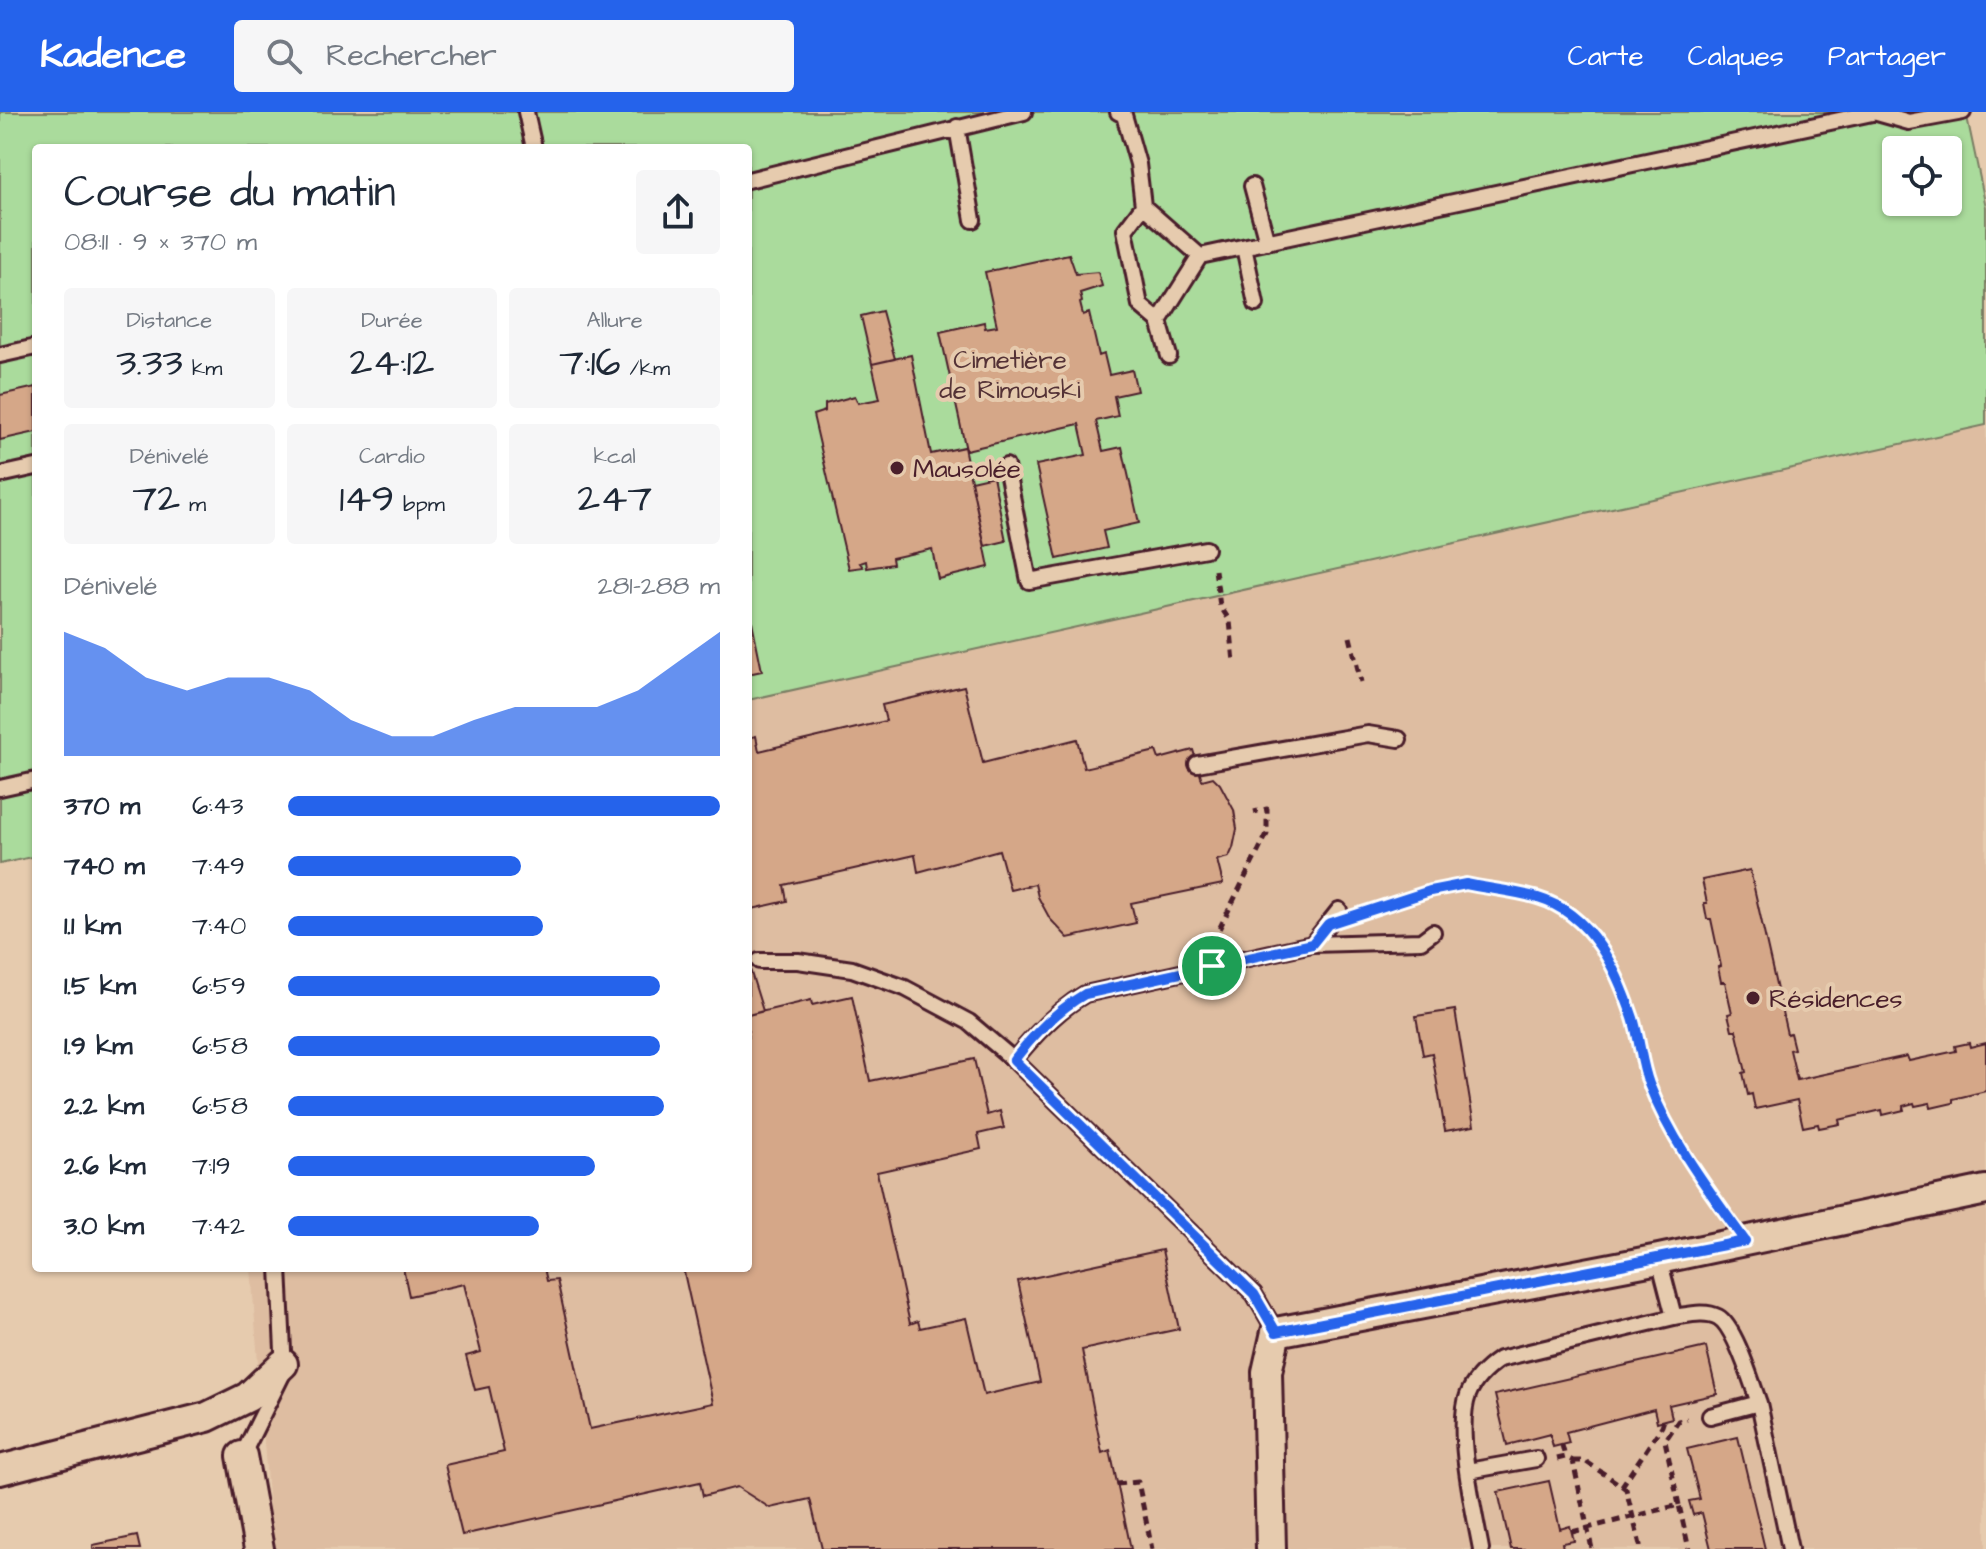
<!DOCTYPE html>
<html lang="fr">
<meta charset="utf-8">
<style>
body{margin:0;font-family:"Architects Daughter",sans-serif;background:#f6f6f7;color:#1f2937;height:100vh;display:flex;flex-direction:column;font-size:30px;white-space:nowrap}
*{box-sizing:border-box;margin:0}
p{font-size:26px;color:#747a83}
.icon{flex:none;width:44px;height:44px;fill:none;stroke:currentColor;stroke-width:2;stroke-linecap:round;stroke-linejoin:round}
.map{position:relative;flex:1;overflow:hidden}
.sheet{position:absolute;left:32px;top:32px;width:720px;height:1128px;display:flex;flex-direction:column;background:#fff;border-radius:8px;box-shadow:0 2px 6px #0004}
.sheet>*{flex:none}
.fabs{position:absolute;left:1882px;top:24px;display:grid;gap:16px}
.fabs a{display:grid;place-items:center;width:80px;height:80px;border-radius:8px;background:#fff;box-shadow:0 2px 6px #0004;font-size:40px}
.pin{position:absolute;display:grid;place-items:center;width:68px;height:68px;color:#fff;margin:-34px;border:4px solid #fff;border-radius:50%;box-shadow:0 2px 8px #0007}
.round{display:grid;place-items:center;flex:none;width:84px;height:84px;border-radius:8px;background:#f6f6f7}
.head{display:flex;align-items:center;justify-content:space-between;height:136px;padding:0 32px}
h1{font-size:44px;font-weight:600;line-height:60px}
.stats{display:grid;grid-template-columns:repeat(3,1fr);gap:12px;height:136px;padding:8px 32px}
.stats div{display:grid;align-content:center;border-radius:8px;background:#f6f6f7;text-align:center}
.stats b{font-size:40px;font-weight:600}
.stats small{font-size:22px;font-weight:400}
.stats p{font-size:22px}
.chart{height:224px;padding:16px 32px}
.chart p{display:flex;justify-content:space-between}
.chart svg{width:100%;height:144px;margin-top:8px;fill:#2563eb;opacity:.7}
ul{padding:0 32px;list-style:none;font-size:26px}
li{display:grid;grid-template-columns:128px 96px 1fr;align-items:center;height:60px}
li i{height:20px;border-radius:10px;background:#2563eb}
header{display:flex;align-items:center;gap:48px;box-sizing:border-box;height:112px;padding:0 40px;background:#2563eb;color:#fff}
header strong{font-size:38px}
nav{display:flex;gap:44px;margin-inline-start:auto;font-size:28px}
.search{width:560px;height:72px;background:#f6f6f7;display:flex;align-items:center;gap:20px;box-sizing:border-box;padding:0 28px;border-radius:8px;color:#747a83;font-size:30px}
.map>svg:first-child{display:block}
.built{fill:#debda1}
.green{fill:#aadb9c;stroke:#7a7d64;stroke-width:2;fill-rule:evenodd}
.building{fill:#d5a788;stroke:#4a1f2b;stroke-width:2}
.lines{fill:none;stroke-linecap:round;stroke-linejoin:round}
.lane-casing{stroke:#4a1f2b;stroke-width:20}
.street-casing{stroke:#4a1f2b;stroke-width:34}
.path{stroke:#4a1f2b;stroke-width:5;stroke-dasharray:8 6;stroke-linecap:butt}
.lane{stroke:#e6cbae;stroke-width:14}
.street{stroke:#e6cbae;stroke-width:28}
.route-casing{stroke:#fff;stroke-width:16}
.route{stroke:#2563eb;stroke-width:10}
.poi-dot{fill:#4a1f2b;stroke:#e6cbae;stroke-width:3}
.labels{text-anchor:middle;stroke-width:8;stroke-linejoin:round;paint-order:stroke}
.park-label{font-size:26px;fill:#543236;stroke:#e6cbae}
.poi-label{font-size:26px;fill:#4a1f2b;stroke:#e6cbae;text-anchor:start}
</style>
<header>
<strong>Kadence</strong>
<div class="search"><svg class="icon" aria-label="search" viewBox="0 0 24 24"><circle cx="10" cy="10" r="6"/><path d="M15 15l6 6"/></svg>Rechercher</div>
<nav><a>Carte</a><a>Calques</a><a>Partager</a></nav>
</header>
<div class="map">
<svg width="1986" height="1437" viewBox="0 0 1986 1437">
<rect width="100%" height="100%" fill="#e6cbae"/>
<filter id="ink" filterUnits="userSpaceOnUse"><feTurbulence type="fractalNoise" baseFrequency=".0125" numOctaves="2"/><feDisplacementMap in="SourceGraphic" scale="16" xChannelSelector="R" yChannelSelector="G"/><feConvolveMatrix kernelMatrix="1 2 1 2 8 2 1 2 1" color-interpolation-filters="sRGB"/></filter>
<g filter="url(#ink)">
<path class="built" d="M1986,313V1437H272L251,1156H748V588Z"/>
<path class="green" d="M0,0H1966L1986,95V313L748,588V36H36V744L0,752ZM1896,38H1948V90H1896Z"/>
<path class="building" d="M1069,142L1076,162L1098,160L1102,174L1080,181L1082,190L1080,191L1083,203L1089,201L1099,244L1104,242L1109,263L1132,258L1137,279L1114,284L1118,304L1096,309L1103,339L1122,335L1139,411L1103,419L1107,436L1057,447L1036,353L1086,343L1079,312L966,338L940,220L984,210L985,216L997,214L985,160Z
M882,199L895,247L872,252L861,204Z
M911,243L931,342L964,335L989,455L938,467L932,437L892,446L893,452L867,456L866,449L860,451L863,455L849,457L813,303L825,299V292L855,284L858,291L880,287L872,252Z
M36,275V320L0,328V283Z
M993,364L1006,429L985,434L971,369Z
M748,490L762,559L748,562Z
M964,574L983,651L1077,627L1084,656L1156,639L1159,647L1193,638L1202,668L1213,665L1220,672L1234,698L1237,717L1233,736L1229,745L1217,748L1223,772L1131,791L1136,811L1068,826L1050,807L1038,785L1035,772L1010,778L999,738L918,760L915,743L784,773L787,789L748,798V626L756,624L759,639L886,609L882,593Z
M1750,758L1787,922L1790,921L1794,937L1790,938L1797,968L1907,944L1909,949L1956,939L1955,934L1969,931L1970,935L1986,931V979L1953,987V991L1931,996L1930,991L1915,994L1914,991L1903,994L1904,998L1883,1003L1882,998L1839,1008L1840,1012L1819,1016L1818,1012L1803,1015L1797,988L1755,997L1752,982L1748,983L1743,961L1746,960L1736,918H1732L1728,902L1732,901L1725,870H1721L1718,855L1721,854L1711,807H1707L1704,791H1707L1702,768Z
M748,851L763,899L748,903Z
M852,884L870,969L974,947L987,1003L1000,999L1004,1016L978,1022L981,1037L877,1060L910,1212L918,1209L920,1216L966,1206L984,1283L1040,1270L1018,1169L1162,1138L1179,1217L1082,1238L1102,1341L1110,1338L1131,1437H822L810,1387L770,1396L737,1375L703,1384L700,1370L462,1423L445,1353L504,1340L489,1275L475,1278L466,1244L481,1240L464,1172L409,1184L403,1156H544L547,1169L557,1168L590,1317L713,1291L683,1156H748V903L811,888L812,893Z
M1455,898L1474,1014L1445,1019L1432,941L1423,943L1416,904Z
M1706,1235L1717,1282L1669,1293L1672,1306L1657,1310L1654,1297L1566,1320L1569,1331L1553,1335L1550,1322L1507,1333L1495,1283Z
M1738,1325L1765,1437H1711L1702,1401L1693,1403L1689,1389L1700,1387L1687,1337Z
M1549,1369L1560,1417L1570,1414L1574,1429L1562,1431L1563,1437H1511L1498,1380Z
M137,1424L140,1437H93V1433Z"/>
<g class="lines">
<defs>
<path id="lane" d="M526,0L534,36
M1118,0L1124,3L1138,52L1143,94L1200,144L1877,0
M1877,1L1909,10L1963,0
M957,15L973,108
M748,68L1024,0
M1252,74L1267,130
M1143,94L1125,118L1140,193L1159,209L1200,144
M1244,135L1256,192
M1159,209L1169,244
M0,243L36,235
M1006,354L1029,469L1206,437
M0,363L36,355
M1197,652L1368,622L1399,627
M0,676L36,668
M1312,832L1339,798
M759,849H798L852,857L905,876L969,910L1014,948L1254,1182L1276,1220
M1014,948C1034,923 1057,898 1085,882L1312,832L1421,829L1433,820
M1659,1147L1674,1205C1688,1203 1705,1198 1718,1205C1735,1214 1752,1272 1759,1291
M1710,1304L1759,1291L1790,1437
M242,1344L284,1259L279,1156
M1468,1359L1536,1347
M1481,1437C1474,1399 1455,1318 1468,1283C1474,1267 1487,1256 1500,1247L1674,1205"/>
<path id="street" d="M242,1344L259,1437
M0,1358L207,1305L248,1285L283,1252
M1271,1437L1267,1260L1276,1220L1659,1147L1986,1078"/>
</defs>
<use href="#lane" class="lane-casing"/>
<use href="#street" class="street-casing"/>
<path class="path" d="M1215,458L1220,494L1230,509L1234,550
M1350,525L1361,570
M1360,803C1391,792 1433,773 1465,772C1477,772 1490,777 1501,779C1551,789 1589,803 1612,853C1630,892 1636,930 1649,970C1664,1015 1698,1063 1725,1101
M1213,829L1267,722V697L1254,700
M1562,1333L1565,1345
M1557,1347L1565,1345L1573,1349L1592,1437
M1573,1349H1585L1622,1374L1662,1314L1664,1308
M1117,1372L1138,1370L1152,1437
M1622,1374L1626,1377L1641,1437
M1679,1393L1665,1329L1678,1309L1687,1307
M1572,1420L1679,1393L1689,1437"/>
<use href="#lane" class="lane"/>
<use href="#street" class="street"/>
</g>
</g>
<g class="lines" filter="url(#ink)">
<defs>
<path id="route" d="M1466,772C1489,777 1515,779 1538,786C1592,802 1617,858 1633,906C1640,928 1641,951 1649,972C1671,1029 1710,1080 1745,1129L1276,1220L1254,1182L1014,948C1034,922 1057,898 1085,882L1312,832L1328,812L1430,779Z"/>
</defs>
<use href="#route" class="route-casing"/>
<use href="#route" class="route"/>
</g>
<g class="poi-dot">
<circle cx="897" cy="356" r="8"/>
<circle cx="1753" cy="886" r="8"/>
</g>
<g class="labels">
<g class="park-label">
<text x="1010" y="256">Cimetière<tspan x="1010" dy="30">de Rimouski</tspan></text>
</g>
<g class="poi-label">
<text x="913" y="365">Mausolée</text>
<text x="1769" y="895">Résidences</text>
</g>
</g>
</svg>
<div class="fabs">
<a><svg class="icon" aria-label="locate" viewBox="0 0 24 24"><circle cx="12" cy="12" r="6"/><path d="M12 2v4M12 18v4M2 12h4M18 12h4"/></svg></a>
</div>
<div class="pin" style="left:1212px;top:854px;background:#1e9e55"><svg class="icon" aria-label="arrive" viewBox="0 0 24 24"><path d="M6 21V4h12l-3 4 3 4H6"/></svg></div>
<section class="sheet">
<div class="head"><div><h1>Course du matin</h1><p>08:11 · 9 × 370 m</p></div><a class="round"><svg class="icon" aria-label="share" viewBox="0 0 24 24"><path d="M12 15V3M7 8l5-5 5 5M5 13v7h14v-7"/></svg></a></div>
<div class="stats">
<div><p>Distance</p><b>3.33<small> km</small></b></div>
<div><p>Durée</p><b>24:12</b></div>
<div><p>Allure</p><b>7:16<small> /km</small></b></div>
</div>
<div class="stats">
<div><p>Dénivelé</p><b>72<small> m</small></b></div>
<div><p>Cardio</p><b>149<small> bpm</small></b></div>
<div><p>kcal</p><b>247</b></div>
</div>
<div class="chart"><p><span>Dénivelé</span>281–288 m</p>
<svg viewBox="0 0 160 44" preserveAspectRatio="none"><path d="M0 44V6L10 11L20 20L30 24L40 20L50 20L60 24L70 33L80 38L90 38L100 33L110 29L120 29L130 29L140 24L150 15L160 6V44z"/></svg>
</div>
<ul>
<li><b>370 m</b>6:43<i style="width:100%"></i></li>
<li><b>740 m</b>7:49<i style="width:54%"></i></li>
<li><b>1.1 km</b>7:40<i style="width:59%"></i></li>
<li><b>1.5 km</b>6:59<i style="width:86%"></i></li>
<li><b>1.9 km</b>6:58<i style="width:86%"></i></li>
<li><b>2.2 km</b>6:58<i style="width:87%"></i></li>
<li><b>2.6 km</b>7:19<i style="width:71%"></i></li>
<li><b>3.0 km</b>7:42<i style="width:58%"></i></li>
</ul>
</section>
</div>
